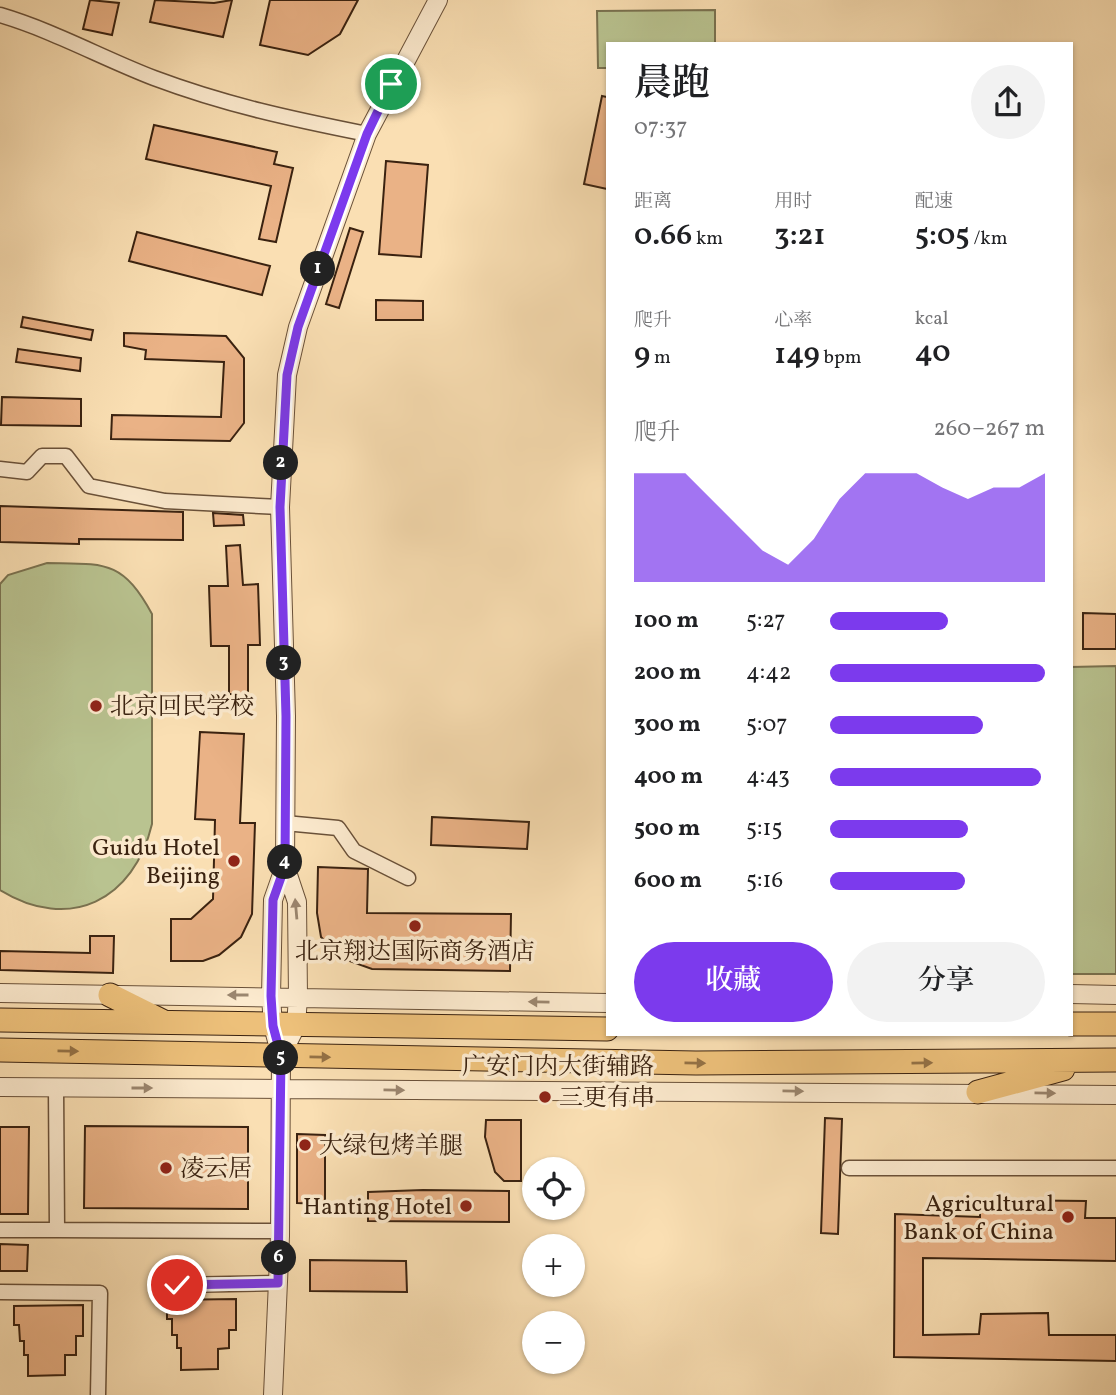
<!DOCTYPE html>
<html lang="zh">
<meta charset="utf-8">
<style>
body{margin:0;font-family:Vollkorn,"Noto Serif SC",serif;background:#f2f2f2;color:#202124;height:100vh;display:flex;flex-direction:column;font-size:26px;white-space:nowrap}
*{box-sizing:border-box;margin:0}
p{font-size:23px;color:#757577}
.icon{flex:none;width:38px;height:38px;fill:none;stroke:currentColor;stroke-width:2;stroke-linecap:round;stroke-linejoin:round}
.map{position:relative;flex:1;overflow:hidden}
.sheet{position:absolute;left:606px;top:42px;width:467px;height:994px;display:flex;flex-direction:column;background:#fff;border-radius:0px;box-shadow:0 2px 5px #0004}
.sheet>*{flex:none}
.buttons{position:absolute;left:522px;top:1157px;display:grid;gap:14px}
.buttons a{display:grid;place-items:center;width:63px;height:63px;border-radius:50%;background:#fff;box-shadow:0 2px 5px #0004;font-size:35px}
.pin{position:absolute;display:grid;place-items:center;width:60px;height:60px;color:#fff;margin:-30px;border:4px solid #fff;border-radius:50%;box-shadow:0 2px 7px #0007}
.km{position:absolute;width:35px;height:35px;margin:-18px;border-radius:50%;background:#222;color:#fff;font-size:19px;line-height:35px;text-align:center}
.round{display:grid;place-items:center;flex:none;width:74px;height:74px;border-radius:37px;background:#f2f2f2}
.head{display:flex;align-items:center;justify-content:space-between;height:119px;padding:0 28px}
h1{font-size:38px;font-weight:600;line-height:52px}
.metrics{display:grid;grid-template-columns:repeat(3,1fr);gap:10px;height:119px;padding:7px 28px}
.metrics div{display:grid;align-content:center}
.metrics b{font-size:30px;font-weight:600}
.metrics small{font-size:19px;font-weight:400}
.metrics p{font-size:19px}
.chart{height:196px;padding:14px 28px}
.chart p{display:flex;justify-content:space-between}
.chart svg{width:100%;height:126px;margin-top:7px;fill:#7c3aed;opacity:.7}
.cta{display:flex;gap:14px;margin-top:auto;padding:14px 28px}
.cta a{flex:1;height:80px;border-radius:42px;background:#7c3aed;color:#fff;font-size:28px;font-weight:600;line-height:80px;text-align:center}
.cta a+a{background:#f2f2f2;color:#202124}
ul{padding:0 28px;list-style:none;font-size:23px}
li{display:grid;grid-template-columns:112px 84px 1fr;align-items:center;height:52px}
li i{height:18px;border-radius:9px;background:#7c3aed}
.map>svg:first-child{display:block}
.green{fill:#b9c390;stroke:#7a7250;stroke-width:2}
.building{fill:#eab286;stroke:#3a2210;stroke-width:2}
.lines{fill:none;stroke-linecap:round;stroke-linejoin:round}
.minor-casing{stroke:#6a5139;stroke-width:17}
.tertiary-casing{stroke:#6a5139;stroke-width:20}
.primary-casing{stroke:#3a2210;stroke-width:25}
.minor{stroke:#fceace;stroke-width:14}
.tertiary{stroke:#fceace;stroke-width:18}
.primary{stroke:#edc07a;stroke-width:23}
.oneway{fill:#9b866f}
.oneway2{fill:#947145}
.route-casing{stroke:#fff;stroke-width:14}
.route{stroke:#7c3aed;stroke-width:9}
.poi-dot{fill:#8f2418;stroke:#fceace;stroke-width:2.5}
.labels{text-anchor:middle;stroke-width:7;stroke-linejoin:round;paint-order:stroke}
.poi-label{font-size:24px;fill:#3a2210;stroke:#fceace;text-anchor:start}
.street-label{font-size:24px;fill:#3a2210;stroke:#fceace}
</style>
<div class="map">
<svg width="1116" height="1395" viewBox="0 0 1116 1395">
<rect width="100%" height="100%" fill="#fadfb3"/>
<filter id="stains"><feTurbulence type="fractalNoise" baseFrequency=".00286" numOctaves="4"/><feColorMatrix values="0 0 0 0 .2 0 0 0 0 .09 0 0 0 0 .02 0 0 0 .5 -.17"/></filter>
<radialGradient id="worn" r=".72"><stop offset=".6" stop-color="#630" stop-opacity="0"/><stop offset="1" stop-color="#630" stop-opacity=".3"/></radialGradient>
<path class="green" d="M715,10V44H607V68H598L597,11Z
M47,563C104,564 122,559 152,614V824C134,900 70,933 0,890V584L8,575Z
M1116,666V974H1071V667Z"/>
<path class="building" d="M90,0L119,3L112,35L83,29Z
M155,0L214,3L232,0L223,37L150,22Z
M270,0H358L340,34L308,55L260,45Z
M602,96L607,97V189L584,184Z
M154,125L277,152L274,164L293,168L276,242L259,239L271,186L146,159Z
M386,161L428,165L421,257L379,254Z
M350,228L363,232L339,308L326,304Z
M137,232L270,266L262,295L129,261Z
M376,300L423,301V320H376Z
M23,317L93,330L91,340L21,327Z
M124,333L226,336L244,358V423L230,441L111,439L112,415L221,417L224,362L145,359L146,350L124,346Z
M18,349L81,358L80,371L16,362Z
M2,397L81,399V426L1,425Z
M0,506L183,512V540L79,539V544L0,542Z
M213,513L243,515L244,525L214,526Z
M240,545L243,585L258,584L260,645H248V694H229V646H211L209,586H228L226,546Z
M1083,613L1116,614V649H1083Z
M200,732L244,734L240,823H255L252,914L241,937L219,955L203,961H171V919H191L213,899L215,820L195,819Z
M432,817L529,822L527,849L431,845Z
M318,867L368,869L367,913L511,914L510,971L372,969L341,958L321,937L317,913Z
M90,936H114L113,973L0,970V951L90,953Z
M825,1118L842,1119L838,1234L821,1233Z
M486,1120H521V1181H504L495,1172L485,1137Z
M85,1126L248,1127V1209L84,1208Z
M0,1127H29L28,1214H0Z
M297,1134L325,1135V1204L297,1203Z
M423,1190L509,1191V1222L368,1221V1192Z
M980,1200L1086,1201L1085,1218H1116V1261L923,1258V1335L979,1334L981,1314L1048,1313L1049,1335H1116V1361L894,1357L895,1214L980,1217Z
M0,1244L28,1245L27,1271H0Z
M310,1260L406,1261L407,1292L310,1291Z
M236,1299V1330H229V1348L218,1349V1369L181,1370V1348H177V1335H172V1319H167V1300Z
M83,1305V1336H76V1355H65V1375L28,1376V1355H24V1341H20L19,1325H14V1306Z"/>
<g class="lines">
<defs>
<path id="minor" d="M0,15C54,31 102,58 154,78C226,105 292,119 367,134
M0,469L27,472L42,456H66L89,486L165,501L280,507
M285,823L338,828L354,851L408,878
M849,1168H1116
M0,1230H57L56,1087
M57,1230L280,1231
M177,1285L278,1283
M0,1292L100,1293L98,1395"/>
<path id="tertiary" d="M0,993L607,1003
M1071,994L1116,995
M281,1056L296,1026L298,997L297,902L285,866L286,716L280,507L287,375L298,327L367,134L438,0
M0,1087L1116,1095
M273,1395L280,1236L281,1056L273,1026L271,996L273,900L285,866"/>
<path id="primary" d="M110,995L164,1022
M0,1020L607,1029
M1071,1024H1116
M0,1050L696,1063L1116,1060
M978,1092L1063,1069"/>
</defs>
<use href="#minor" class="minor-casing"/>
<use href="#tertiary" class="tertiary-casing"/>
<use href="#primary" class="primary-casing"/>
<use href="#minor" class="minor"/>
<use href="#tertiary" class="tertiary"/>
<use href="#primary" class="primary"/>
</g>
<defs><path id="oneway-solid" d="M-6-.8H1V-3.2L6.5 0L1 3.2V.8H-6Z" transform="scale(1.75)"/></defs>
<g class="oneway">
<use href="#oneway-solid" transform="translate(296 909) rotate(-95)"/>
<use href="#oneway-solid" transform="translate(238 995) rotate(-180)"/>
<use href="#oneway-solid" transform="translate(539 1002) rotate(-179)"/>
<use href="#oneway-solid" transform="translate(142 1088)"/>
<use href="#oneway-solid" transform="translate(394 1090) rotate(1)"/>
<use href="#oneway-solid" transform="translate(793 1091) rotate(1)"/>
<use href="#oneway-solid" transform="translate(1045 1093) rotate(1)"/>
</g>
<g class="oneway2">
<use href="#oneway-solid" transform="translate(68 1051) rotate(1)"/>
<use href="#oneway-solid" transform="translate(320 1057) rotate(1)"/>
<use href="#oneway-solid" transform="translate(695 1063) rotate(1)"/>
<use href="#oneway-solid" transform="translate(922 1063) rotate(-1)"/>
</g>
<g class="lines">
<defs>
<path id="route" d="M177,1285L278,1283L281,1056L273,1026L271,996L273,900L285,866L286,716L280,507L287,375L298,327L367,134L391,84"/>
</defs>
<use href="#route" class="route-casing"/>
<use href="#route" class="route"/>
</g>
<g class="poi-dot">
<circle cx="96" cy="706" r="7"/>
<circle cx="234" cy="861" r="7"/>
<circle cx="415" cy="926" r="7"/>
<circle cx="545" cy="1097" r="7"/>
<circle cx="305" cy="1145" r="7"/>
<circle cx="166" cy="1168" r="7"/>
<circle cx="466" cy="1206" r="7"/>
<circle cx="1068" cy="1217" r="7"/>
</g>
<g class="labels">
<g class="poi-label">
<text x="110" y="714">北京回民学校</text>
<text x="220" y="855" text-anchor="end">Guidu Hotel<tspan x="220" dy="28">Beijing</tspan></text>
<text x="415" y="959" text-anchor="middle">北京翔达国际商务酒店</text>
<text x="559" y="1105">三更有串</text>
<text x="319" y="1153">大绿包烤羊腿</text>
<text x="180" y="1176">凌云居</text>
<text x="1054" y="1211" text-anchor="end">Agricultural<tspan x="1054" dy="28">Bank of China</tspan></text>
<text x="452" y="1214" text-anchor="end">Hanting Hotel</text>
</g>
<g class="street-label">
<text x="558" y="1074">广安门内大街辅路</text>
</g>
</g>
<rect width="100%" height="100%" filter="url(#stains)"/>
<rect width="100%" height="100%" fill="url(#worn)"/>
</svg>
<div class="buttons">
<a><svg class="icon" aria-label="locate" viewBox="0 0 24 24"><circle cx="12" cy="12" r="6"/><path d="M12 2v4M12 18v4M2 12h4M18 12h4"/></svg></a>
<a>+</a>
<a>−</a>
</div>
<div class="pin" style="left:391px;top:84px;background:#1e9e55"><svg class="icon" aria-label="arrive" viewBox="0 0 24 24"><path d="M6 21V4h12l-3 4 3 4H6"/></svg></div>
<div class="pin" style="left:177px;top:1285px;background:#d93025"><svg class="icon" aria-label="check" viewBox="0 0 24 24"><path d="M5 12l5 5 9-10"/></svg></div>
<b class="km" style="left:318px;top:269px">1</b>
<b class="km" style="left:281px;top:463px">2</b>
<b class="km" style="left:284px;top:663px">3</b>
<b class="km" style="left:285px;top:862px">4</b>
<b class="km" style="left:281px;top:1058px">5</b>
<b class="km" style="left:279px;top:1258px">6</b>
<section class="sheet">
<div class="head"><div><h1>晨跑</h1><p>07:37</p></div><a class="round"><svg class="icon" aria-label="share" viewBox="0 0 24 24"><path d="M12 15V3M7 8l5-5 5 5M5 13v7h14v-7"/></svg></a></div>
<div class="metrics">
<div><p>距离</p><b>0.66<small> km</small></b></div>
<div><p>用时</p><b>3:21</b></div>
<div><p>配速</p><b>5:05<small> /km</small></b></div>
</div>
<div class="metrics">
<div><p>爬升</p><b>9<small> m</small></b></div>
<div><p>心率</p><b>149<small> bpm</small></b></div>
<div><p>kcal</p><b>40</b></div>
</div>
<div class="chart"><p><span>爬升</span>260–267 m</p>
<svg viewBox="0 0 160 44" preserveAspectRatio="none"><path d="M0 44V6L10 6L20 6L30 15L40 24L50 33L60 38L70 29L80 15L90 6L100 6L110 6L120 11L130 15L140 11L150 11L160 6V44z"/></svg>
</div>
<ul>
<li><b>100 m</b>5:27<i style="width:55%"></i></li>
<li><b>200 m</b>4:42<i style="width:100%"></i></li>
<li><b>300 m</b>5:07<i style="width:71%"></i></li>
<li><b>400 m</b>4:43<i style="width:98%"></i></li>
<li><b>500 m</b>5:15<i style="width:64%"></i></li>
<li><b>600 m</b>5:16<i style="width:63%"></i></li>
</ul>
<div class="cta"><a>收藏</a><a>分享</a></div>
</section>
</div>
